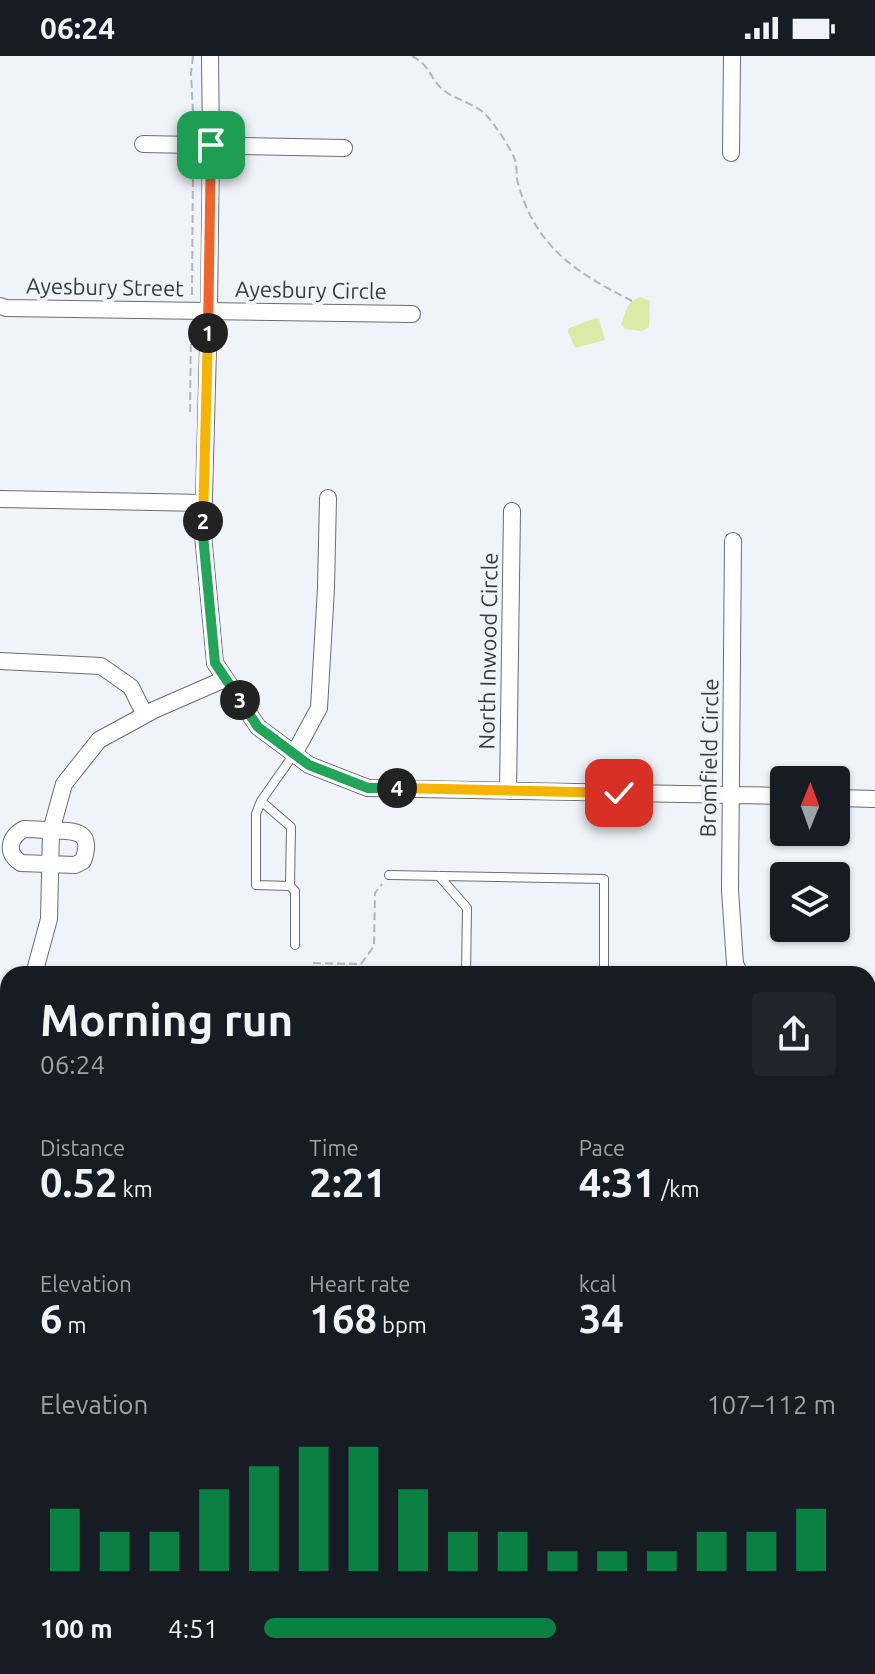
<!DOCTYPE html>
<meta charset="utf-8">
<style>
body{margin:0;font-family:Ubuntu,sans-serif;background:#20242c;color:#f1f3f6;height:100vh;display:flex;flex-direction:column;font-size:30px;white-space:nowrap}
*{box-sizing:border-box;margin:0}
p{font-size:26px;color:#9ea1a6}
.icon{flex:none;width:44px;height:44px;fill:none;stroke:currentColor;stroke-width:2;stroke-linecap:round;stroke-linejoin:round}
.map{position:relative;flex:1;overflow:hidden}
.drawer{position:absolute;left:0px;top:910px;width:876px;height:708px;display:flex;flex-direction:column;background:#171b24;border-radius:24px 24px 0 0;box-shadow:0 2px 6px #0004}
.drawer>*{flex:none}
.needle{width:52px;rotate:1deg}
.fabs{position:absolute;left:770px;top:710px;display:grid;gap:16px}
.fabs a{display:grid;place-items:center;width:80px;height:80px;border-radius:8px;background:#171b24;box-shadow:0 2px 6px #0004;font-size:40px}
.pin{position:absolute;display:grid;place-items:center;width:68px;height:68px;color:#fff;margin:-34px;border-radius:16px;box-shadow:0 4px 12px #0006}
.km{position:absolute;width:40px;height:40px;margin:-20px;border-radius:50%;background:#222;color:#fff;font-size:22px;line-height:40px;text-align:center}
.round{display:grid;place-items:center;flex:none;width:84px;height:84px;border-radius:8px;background:#20242c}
.summary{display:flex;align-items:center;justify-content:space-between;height:136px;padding:0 40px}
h1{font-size:44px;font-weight:700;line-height:60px}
.metrics{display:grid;grid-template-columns:repeat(3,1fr);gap:12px;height:136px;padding:8px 40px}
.metrics div{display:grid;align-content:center}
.metrics b{font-size:40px;font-weight:700}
.metrics small{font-size:22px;font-weight:400}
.metrics p{font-size:22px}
.chart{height:224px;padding:16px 40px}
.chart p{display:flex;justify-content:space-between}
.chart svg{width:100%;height:144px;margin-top:8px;stroke:#0b8043;stroke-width:6}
ul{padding:0 40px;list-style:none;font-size:26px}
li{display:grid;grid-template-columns:128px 96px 1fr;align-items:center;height:60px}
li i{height:20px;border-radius:10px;background:#0b8043}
.status{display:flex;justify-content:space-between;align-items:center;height:56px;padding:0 40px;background:#171b24;direction:ltr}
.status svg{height:22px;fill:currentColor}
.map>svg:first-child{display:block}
.green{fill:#d9eba4}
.building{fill:#b9bdc3;stroke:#777a7f;stroke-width:2}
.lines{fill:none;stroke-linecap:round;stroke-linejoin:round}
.service-casing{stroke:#6a6d72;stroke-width:10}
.minor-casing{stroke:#6a6d72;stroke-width:18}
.secondary-casing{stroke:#6a6d72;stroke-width:24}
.path{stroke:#b2b5ba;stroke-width:2;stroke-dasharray:8 4;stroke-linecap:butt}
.service{stroke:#fff;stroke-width:8}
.minor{stroke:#fff;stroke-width:16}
.secondary{stroke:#fff;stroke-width:22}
.split-1-casing{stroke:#fff;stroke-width:16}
.split-2-casing{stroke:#fff;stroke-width:16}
.split-3-casing{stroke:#fff;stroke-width:16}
.split-4-casing{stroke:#fff;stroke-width:16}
.split-5-casing{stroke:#fff;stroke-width:16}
.split-1{stroke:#f0652b;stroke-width:10}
.split-2{stroke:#f5b400;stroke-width:10}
.split-3{stroke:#22a559;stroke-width:10}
.split-4{stroke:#22a559;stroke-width:10}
.split-5{stroke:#f5b400;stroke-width:10}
.labels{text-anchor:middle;stroke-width:8;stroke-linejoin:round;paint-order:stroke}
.street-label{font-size:22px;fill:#3a3b3e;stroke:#f0f4fa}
</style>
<div class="status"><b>06:24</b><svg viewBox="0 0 49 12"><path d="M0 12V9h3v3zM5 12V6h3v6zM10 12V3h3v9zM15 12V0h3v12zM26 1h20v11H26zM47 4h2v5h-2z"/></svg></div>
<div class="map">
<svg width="875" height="1618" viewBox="0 0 875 1618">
<rect width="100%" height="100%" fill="#f0f4fa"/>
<path class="green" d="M640,241L650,245L649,271L642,275L625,273L621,268C628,254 624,248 640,241Z
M596,262L599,263L605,284L575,292L568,276L569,272Z"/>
<path class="building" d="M0,1439H8V1477H5V1473H0Z"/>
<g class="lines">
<defs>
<path id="service" d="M294,698L261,745L256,758V829L290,830L295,835V889
M261,745L291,771L290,830
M389,819L604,823V918
M439,820L467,852L466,918
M868,1226V1313
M0,1248H8
M0,1303L5,1314L4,1403
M0,1539H8
M0,1574H8
M296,1610V1618
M644,1610L859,1618
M863,1618V1610"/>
<path id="minor" d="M210,0L211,89L209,255L203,479L215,607L258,671L309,709L368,732L784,740
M143,88L344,92
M731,97L732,0
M0,250L6,252L412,258
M0,443L204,447
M733,485L730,834L735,908L740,918
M0,605L101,610L131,631L145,659
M294,698L319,652L326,532L328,442
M508,735L512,455
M836,742L875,743
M24,773C33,773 42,774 51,774C75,775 94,774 83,805L75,809L21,807C5,797 9,781 24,773Z
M34,918L49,863L51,775L64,728L99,684L154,654L225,623
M0,966L8,956
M868,1022L875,1023
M350,1610L364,1618H385
M493,1618V1610"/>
<path id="secondary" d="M0,1128H8
M868,1129H875
M868,1156H875"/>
</defs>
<use href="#service" class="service-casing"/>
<use href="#minor" class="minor-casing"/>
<use href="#secondary" class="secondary-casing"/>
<path class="path" d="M193,0L191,17L194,75
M412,0C429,9 429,19 440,31C453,44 474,46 487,60C495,69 513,95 516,107C517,115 516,123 519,131C538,193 577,217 632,245
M192,239L193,105
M190,356L191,269
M313,907L361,908L374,890L375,837L382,828"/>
<use href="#service" class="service"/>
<use href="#minor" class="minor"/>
<use href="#secondary" class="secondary"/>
</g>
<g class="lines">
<defs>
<path id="split-1" d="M208,277L211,89"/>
<path id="split-2" d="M203,465L208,277"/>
<path id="split-3" d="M203,465V479L215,607L240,644"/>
<path id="split-4" d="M240,644L258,671L309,709L368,732H397"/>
<path id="split-5" d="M397,732L619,737"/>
</defs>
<use href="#split-1" class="split-1-casing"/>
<use href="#split-2" class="split-2-casing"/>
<use href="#split-3" class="split-3-casing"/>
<use href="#split-4" class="split-4-casing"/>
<use href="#split-5" class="split-5-casing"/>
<use href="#split-1" class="split-1"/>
<use href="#split-2" class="split-2"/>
<use href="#split-3" class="split-3"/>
<use href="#split-4" class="split-4"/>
<use href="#split-5" class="split-5"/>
</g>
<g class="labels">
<g class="street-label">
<text transform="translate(105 231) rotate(1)" y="8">Ayesbury Street</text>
<text transform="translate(311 234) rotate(1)" y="8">Ayesbury Circle</text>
<text transform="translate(488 595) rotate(-89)" y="8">North Inwood Circle</text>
<text transform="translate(709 702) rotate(-89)" y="8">Bromfield Circle</text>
</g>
</g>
</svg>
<div class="fabs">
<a><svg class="needle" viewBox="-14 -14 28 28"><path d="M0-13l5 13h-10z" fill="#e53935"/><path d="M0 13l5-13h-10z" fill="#9ea1a6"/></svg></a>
<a><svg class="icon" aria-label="layers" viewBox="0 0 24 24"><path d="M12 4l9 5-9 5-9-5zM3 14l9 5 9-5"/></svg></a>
</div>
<div class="pin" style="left:211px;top:89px;background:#1e9e55"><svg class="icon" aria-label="arrive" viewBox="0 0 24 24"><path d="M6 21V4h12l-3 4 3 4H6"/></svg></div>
<div class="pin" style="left:619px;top:737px;background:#d93025"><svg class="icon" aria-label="check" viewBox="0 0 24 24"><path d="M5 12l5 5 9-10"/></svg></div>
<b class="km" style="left:208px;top:277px">1</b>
<b class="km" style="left:203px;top:465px">2</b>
<b class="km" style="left:240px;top:644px">3</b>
<b class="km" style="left:397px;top:732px">4</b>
<section class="drawer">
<div class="summary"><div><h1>Morning run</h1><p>06:24</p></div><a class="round"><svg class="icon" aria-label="share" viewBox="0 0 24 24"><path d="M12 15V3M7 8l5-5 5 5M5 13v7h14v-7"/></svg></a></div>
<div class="metrics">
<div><p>Distance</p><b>0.52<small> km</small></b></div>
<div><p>Time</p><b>2:21</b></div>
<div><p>Pace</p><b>4:31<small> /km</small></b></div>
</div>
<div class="metrics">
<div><p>Elevation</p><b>6<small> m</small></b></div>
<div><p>Heart rate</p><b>168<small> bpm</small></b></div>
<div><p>kcal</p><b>34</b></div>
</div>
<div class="chart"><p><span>Elevation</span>107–112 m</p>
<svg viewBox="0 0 160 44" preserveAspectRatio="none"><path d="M5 44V25M15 44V32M25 44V32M35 44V19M45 44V12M55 44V6M65 44V6M75 44V19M85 44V32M95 44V32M105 44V38M115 44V38M125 44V38M135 44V32M145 44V32M155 44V25"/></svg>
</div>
<ul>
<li><b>100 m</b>4:51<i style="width:51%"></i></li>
</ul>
</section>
</div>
